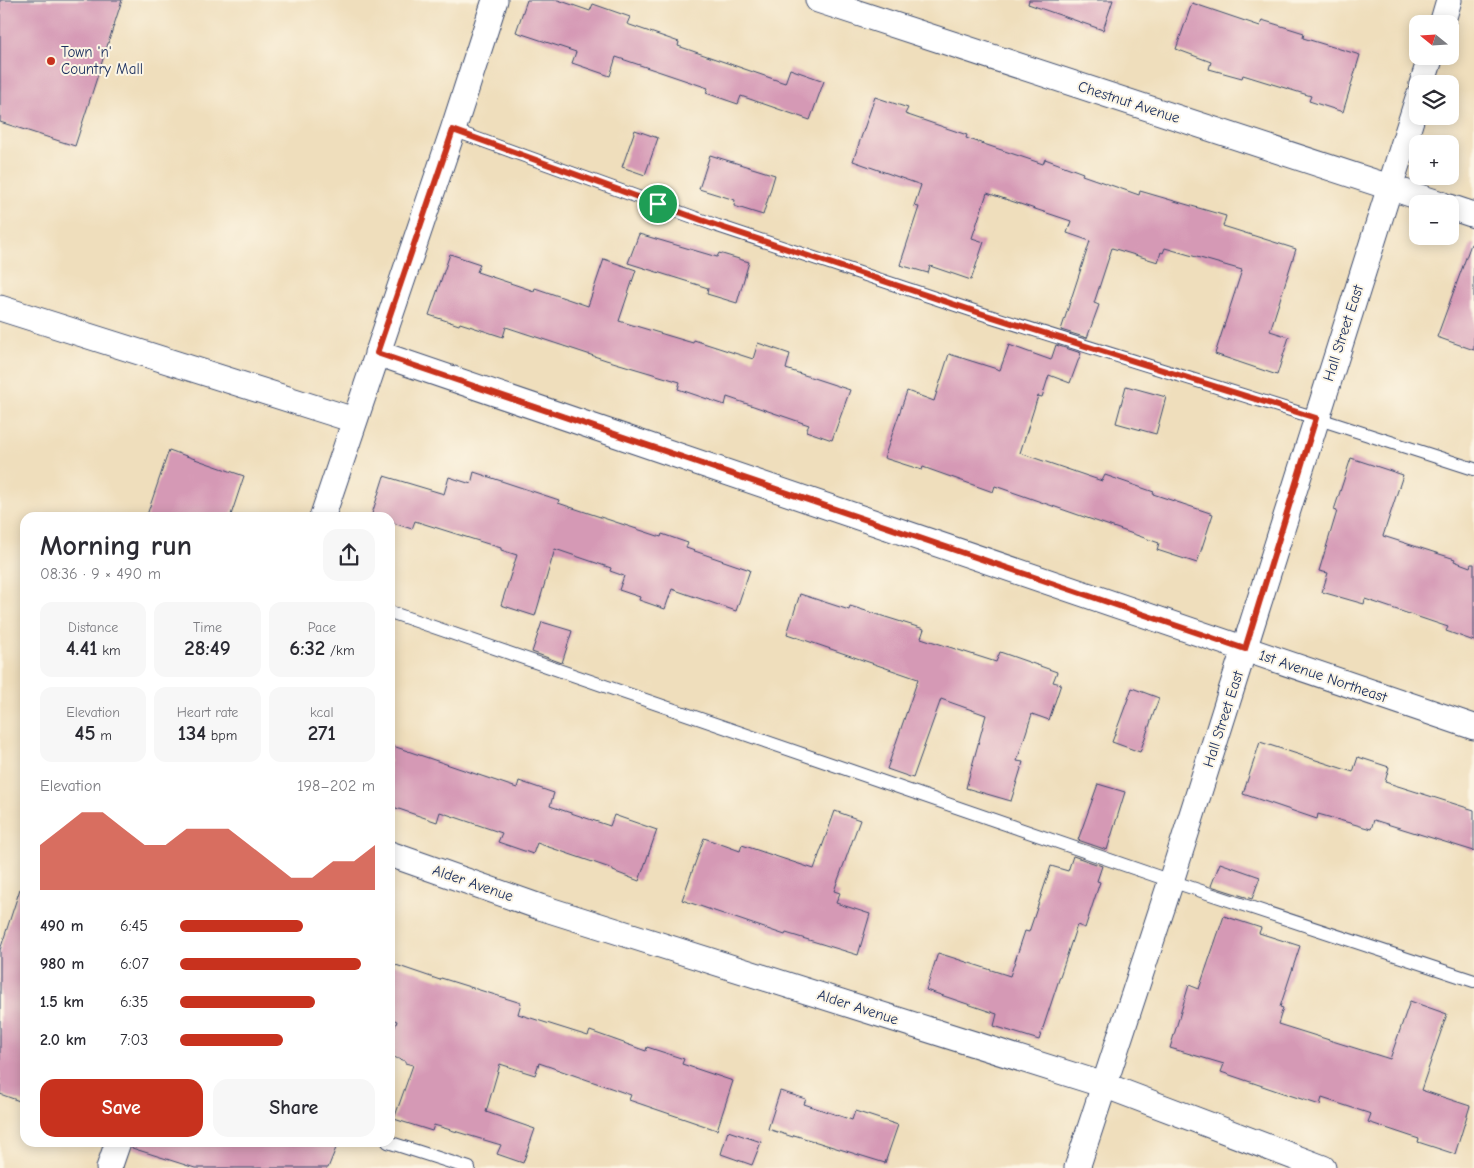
<!DOCTYPE html>
<meta charset="utf-8">
<style>
body{margin:0;font-family:"Comic Neue",sans-serif;background:#f7f7f7;color:#2b2b33;height:100vh;display:flex;flex-direction:column;font-size:19px;white-space:nowrap}
*{box-sizing:border-box;margin:0}
p{font-size:16px;color:#7c7c81}
.icon{flex:none;width:28px;height:28px;fill:none;stroke:currentColor;stroke-width:2;stroke-linecap:round;stroke-linejoin:round}
.map{position:relative;flex:1;overflow:hidden}
.sheet{position:absolute;left:20px;top:512px;width:375px;height:635px;display:flex;flex-direction:column;background:#fff;border-radius:15px;box-shadow:0 2px 12px #0003}
.sheet>*{flex:none}
.needle{width:32px;rotate:288deg}
.controls{position:absolute;left:1409px;top:15px;display:grid;gap:10px}
.controls a{display:grid;place-items:center;width:50px;height:50px;border-radius:10px;background:#fff;box-shadow:0 2px 12px #0003;font-size:25px}
.pin{position:absolute;display:grid;place-items:center;width:42px;height:42px;color:#fff;margin:-21px;border:2px solid #fff;border-radius:50%;box-shadow:0 1px 5px #0007}
.round{display:grid;place-items:center;flex:none;width:52px;height:52px;border-radius:15px;background:#f7f7f7}
.headline{display:flex;align-items:center;justify-content:space-between;height:85px;padding:0 20px}
h1{font-size:28px;font-weight:700;line-height:38px}
.metrics{display:grid;grid-template-columns:repeat(3,1fr);gap:8px;height:85px;padding:5px 20px}
.metrics div{display:grid;align-content:center;border-radius:12px;background:#f7f7f7;text-align:center}
.metrics b{font-size:21px;font-weight:700}
.metrics small{font-size:14px;font-weight:400}
.metrics p{font-size:14px}
.chart{height:140px;padding:10px 20px}
.chart p{display:flex;justify-content:space-between}
.chart svg{width:100%;height:90px;margin-top:5px;fill:#c8321e;opacity:.7}
.action{display:flex;gap:10px;margin-top:auto;padding:10px 20px}
.action a{flex:1;height:58px;border-radius:15px;background:#c8321e;color:#fff;font-size:20px;font-weight:700;line-height:58px;text-align:center}
.action a+a{background:#f7f7f7;color:#2b2b33}
ul{padding:0 20px;list-style:none;font-size:16px}
li{display:grid;grid-template-columns:80px 60px 1fr;align-items:center;height:38px}
li i{height:12px;border-radius:6px;background:#c8321e}
.map>svg:first-child{display:block}
.building{fill:#d599b5}
.lines{fill:none;stroke-linecap:round;stroke-linejoin:round}
.service-casing{stroke:#3b496c;stroke-width:14}
.minor-casing{stroke:#3b496c;stroke-width:27}
.service{stroke:#fff;stroke-width:12}
.minor{stroke:#fff;stroke-width:25}
.route-casing{stroke:#fff;stroke-width:10}
.route{stroke:#c8321e;stroke-width:6}
.poi-dot{fill:#c8321e;stroke:#fcf5e5;stroke-width:2}
.labels{text-anchor:middle;stroke-width:4;stroke-linejoin:round;paint-order:stroke}
.poi-label{font-size:15px;fill:#1b2f5e;stroke:#fcf5e5;text-anchor:start}
.street-label{font-size:15px;fill:#1b2f5e;stroke:#fcf5e5}
</style>
<div class="map">
<svg width="1474" height="1168" viewBox="0 0 1474 1168">
<rect width="100%" height="100%" fill="#fcf5e5"/>
<filter id="ink" filterUnits="userSpaceOnUse"><feTurbulence type="fractalNoise" baseFrequency=".02" numOctaves="2"/><feDisplacementMap in="SourceGraphic" scale="10" xChannelSelector="R" yChannelSelector="G"/><feConvolveMatrix kernelMatrix="1 2 1 2 8 2 1 2 1" color-interpolation-filters="sRGB"/></filter>
<filter id="wash" filterUnits="userSpaceOnUse"><feTurbulence type="fractalNoise" baseFrequency=".0096" numOctaves="4" result="noise"/><feDisplacementMap in="SourceGraphic" scale="20" xChannelSelector="R" yChannelSelector="G"/><feGaussianBlur stdDeviation="1.12" result="paint"/><feColorMatrix in="noise" values="0 0 0 0 0 0 0 0 0 0 0 0 0 0 0 0 0 1.4 0 .05"/><feComposite in="paint" operator="in"/></filter>
<g filter="url(#wash)">
<rect width="100%" height="100%" fill="#efdebc"/>
<g id="blocks">
<path class="building" d="M0,0H122L75,146L0,122Z
M527,0H558L590,11L593,4L630,17L627,24L679,42L678,46L785,83L790,69L824,81L810,120L741,96L738,104L706,93L708,88L616,57L610,76L572,63L576,52L516,32Z
M1029,0H1113L1103,30L1028,4Z
M1192,3L1260,26L1262,20L1304,33L1303,38L1360,55L1343,112L1309,101L1311,96L1243,75L1242,78L1209,69L1211,62L1176,49Z
M875,97L908,108L905,114L967,135L966,138L1043,164L1045,159L1083,173L1082,175L1139,195L1140,191L1226,216L1223,226L1296,249L1270,331L1289,337L1277,375L1215,354L1242,270L1165,248L1163,253L1161,252L1158,262L1112,248L1094,303L1099,305L1087,338L1061,330L1090,241L1067,233L1071,221L987,193L972,238L984,242L971,280L930,266L928,273L900,265L919,207L914,206L921,185L853,161Z
M635,130L658,138L645,175L622,167Z
M710,155L775,175L763,215L734,206L735,200L699,189Z
M639,234L717,257L719,253L749,262L737,303L707,294L708,288L628,263Z
M1471,244H1474V350L1437,337Z
M450,254L480,264L477,272L534,291L535,288L588,306L604,259L636,270L619,321L693,343L694,340L753,359L758,343L790,354L786,369L850,390L832,440L806,431L809,425L727,397L725,405L678,389L680,382L606,360L506,327L503,337L460,323L459,325L429,315Z
M1009,345L1051,360L1056,345L1081,353L1070,383L1049,375L1042,397L1038,396L1020,453L1102,481L1105,475L1154,492L1153,494L1213,514L1197,563L1157,550L1159,543L995,486L993,492L923,467L922,470L884,458L907,391L934,401L949,354L1000,370Z
M1126,386L1166,397L1156,434L1116,423Z
M169,450L244,476L230,518H146Z
M1351,458L1403,475L1383,536L1455,559L1454,561L1470,567L1471,564H1474V641L1446,631L1448,627L1365,599L1364,604L1322,592L1328,573L1319,571L1337,511L1334,510Z
M474,472L559,500L558,503L661,537L662,534L688,543L686,548L750,570L736,611L672,589L665,609L639,600L640,597L619,590L624,576L610,571L611,568L555,549L535,616L501,605L517,555L501,550V548L415,521L412,529L390,522V518L371,517L384,476L444,494L449,477L471,484Z
M800,594L849,610L850,606L924,629L921,638L996,662L1000,652L1057,672L1053,682L1061,684L1049,720L1032,714L1017,761L1023,762L1011,801L966,788L986,715L941,699L913,778L887,769L918,679L787,634Z
M542,622L572,631L562,663L532,652Z
M1132,688L1159,698L1140,752L1112,742Z
M1260,742L1353,772L1358,757L1389,767L1385,782L1474,810V851L1374,820L1371,829L1318,814L1317,819L1243,794Z
M390,745L517,788L519,781L554,793L550,806L610,826L614,815L657,830L639,881L613,871V869L537,843L533,854L498,842L502,833L440,812L437,822L390,806Z
M1098,784L1125,792L1107,850L1078,840Z
M835,811L860,820L834,891L840,893L836,903L870,914L858,955L786,933L785,935L682,900L704,838L740,851L742,845L814,869Z
M1073,856L1102,866L1097,881L1100,882L1085,928L1077,925L1039,1040L994,1026L997,1014L926,990L938,953L1010,976L1025,931L1029,932L1051,866L1068,871Z
M1220,863L1260,877L1252,899L1211,886Z
M20,889L25,890V1103L0,1094V950Z
M1224,916L1261,928L1259,933L1300,946L1280,1007L1283,1008L1278,1024L1390,1059L1410,1001L1447,1014L1421,1090L1470,1106L1455,1154L1418,1142L1419,1139L1368,1122L1371,1114L1322,1098L1320,1105L1283,1093L1221,1072L1224,1064L1170,1048L1189,985L1199,989Z
M390,963L440,980L441,978L521,1003L518,1014L588,1036L590,1031L646,1051L647,1047L684,1059L682,1064L733,1081L717,1130L629,1100L631,1095L539,1063L535,1075L500,1064L486,1112L535,1129L523,1163L497,1154L501,1145L434,1125L432,1131L394,1119L413,1065L405,1063V1061L390,1056V1041L397,1021L390,1018Z
M780,1091L806,1099L804,1104L852,1120L855,1111L898,1125L885,1163L794,1135L793,1137L768,1129Z
M728,1131L761,1142L752,1165L721,1154Z
M133,1142H322L336,1148L328,1168H195L132,1148Z"/>
</g>
</g>
<g filter="url(#ink)">
<use href="#blocks" fill-opacity="0" stroke="#3b496c" stroke-width="1"/>
<g class="lines">
<defs>
<path id="service" d="M453,130L718,226L983,314L1316,418L1474,469
M390,612L1171,881L1474,981
M388,1142L469,1168"/>
<path id="minor" d="M818,0L1441,204
M1442,24L1449,0
M1422,84L1431,56
M1450,207L1474,215
M0,308L354,420
M377,353L1474,727
M322,518L453,130L495,0
M390,854L540,907L1104,1085L1323,1168
M109,1168L118,1142
M1077,1168L1171,881L1418,98"/>
</defs>
<use href="#service" class="service-casing"/>
<use href="#minor" class="minor-casing"/>
<use href="#service" class="service"/>
<use href="#minor" class="minor"/>
</g>
</g>
<g class="lines" filter="url(#ink)">
<defs>
<path id="route" d="M453,130L718,226L983,314L1316,418L1245,649L377,353Z"/>
</defs>
<use href="#route" class="route-casing"/>
<use href="#route" class="route"/>
</g>
<circle class="poi-dot" cx="51" cy="61" r="5"/>
<g class="labels">
<g class="poi-label">
<text x="61" y="57">Town 'n'<tspan x="61" dy="17">Country Mall</tspan></text>
</g>
<g class="street-label">
<text transform="translate(1129 102) rotate(18)" y="5">Chestnut Avenue</text>
<text transform="translate(1343 333) rotate(-72)" y="5">Hall Street East</text>
<text transform="translate(1323 676) rotate(19)" y="5">1st Avenue Northeast</text>
<text transform="translate(1223 719) rotate(-72)" y="5">Hall Street East</text>
<text transform="translate(473 883) rotate(19)" y="5">Alder Avenue</text>
<text transform="translate(858 1007) rotate(18)" y="5">Alder Avenue</text>
</g>
</g>
</svg>
<div class="controls">
<a><svg class="needle" viewBox="-14 -14 28 28"><path d="M0-13l5 13h-10z" fill="#e53935"/><path d="M0 13l5-13h-10z" fill="#7c7c81"/></svg></a>
<a><svg class="icon" aria-label="layers" viewBox="0 0 24 24"><path d="M12 4l9 5-9 5-9-5zM3 14l9 5 9-5"/></svg></a>
<a>+</a>
<a>−</a>
</div>
<div class="pin" style="left:658px;top:204px;background:#1e9e55"><svg class="icon" aria-label="arrive" viewBox="0 0 24 24"><path d="M6 21V4h12l-3 4 3 4H6"/></svg></div>
<section class="sheet">
<div class="headline"><div><h1>Morning run</h1><p>08:36 · 9 × 490 m</p></div><a class="round"><svg class="icon" aria-label="share" viewBox="0 0 24 24"><path d="M12 15V3M7 8l5-5 5 5M5 13v7h14v-7"/></svg></a></div>
<div class="metrics">
<div><p>Distance</p><b>4.41<small> km</small></b></div>
<div><p>Time</p><b>28:49</b></div>
<div><p>Pace</p><b>6:32<small> /km</small></b></div>
</div>
<div class="metrics">
<div><p>Elevation</p><b>45<small> m</small></b></div>
<div><p>Heart rate</p><b>134<small> bpm</small></b></div>
<div><p>kcal</p><b>271</b></div>
</div>
<div class="chart"><p><span>Elevation</span>198–202 m</p>
<svg viewBox="0 0 160 44" preserveAspectRatio="none"><path d="M0 44V22L10 14L20 6L30 6L40 14L50 22L60 22L70 14L80 14L90 14L100 22L110 30L120 38L130 38L140 30L150 30L160 22V44z"/></svg>
</div>
<ul>
<li><b>490 m</b>6:45<i style="width:63%"></i></li>
<li><b>980 m</b>6:07<i style="width:93%"></i></li>
<li><b>1.5 km</b>6:35<i style="width:69%"></i></li>
<li><b>2.0 km</b>7:03<i style="width:53%"></i></li>
</ul>
<div class="action"><a>Save</a><a>Share</a></div>
</section>
</div>
